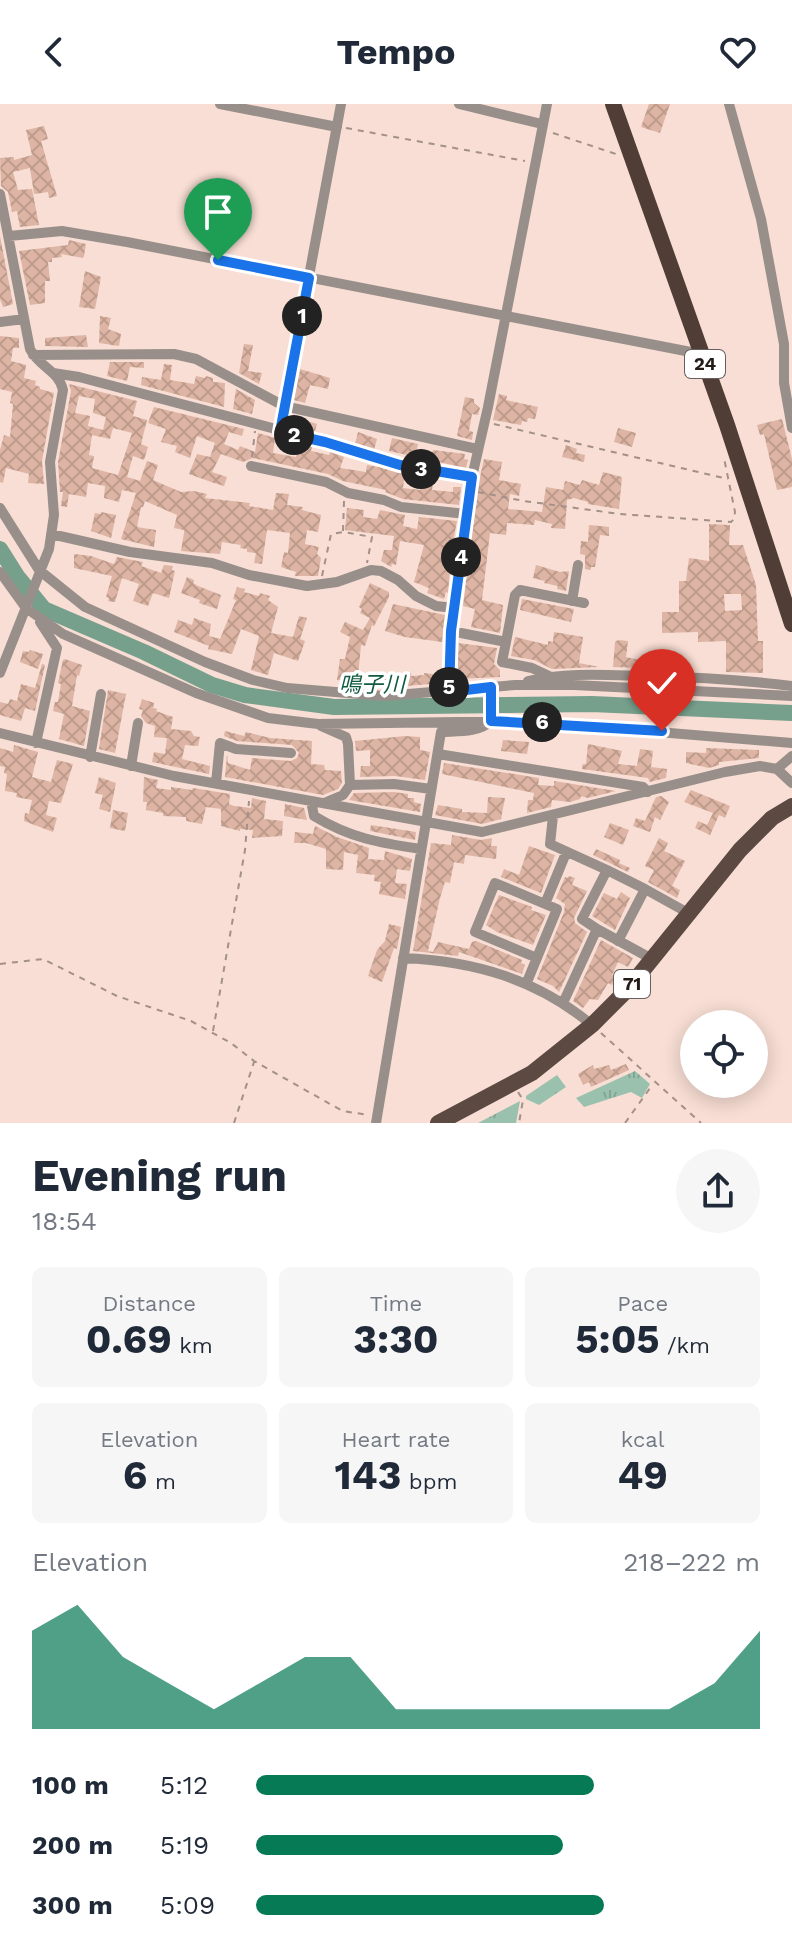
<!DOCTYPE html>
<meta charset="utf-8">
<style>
body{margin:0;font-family:"Work Sans","Noto Sans JP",sans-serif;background:#f6f6f7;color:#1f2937;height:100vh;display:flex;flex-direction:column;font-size:30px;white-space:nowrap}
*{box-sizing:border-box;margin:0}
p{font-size:26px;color:#747a83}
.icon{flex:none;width:44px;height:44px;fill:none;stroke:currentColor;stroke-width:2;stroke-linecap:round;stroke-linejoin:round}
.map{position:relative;height:1019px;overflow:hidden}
.details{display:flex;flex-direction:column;background:#fff;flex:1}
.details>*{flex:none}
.tools{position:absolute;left:680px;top:906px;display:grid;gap:16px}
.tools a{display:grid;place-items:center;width:88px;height:88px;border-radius:50%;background:#fff;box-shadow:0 4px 20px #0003;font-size:40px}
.pin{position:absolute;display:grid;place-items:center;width:68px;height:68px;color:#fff;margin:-82px -34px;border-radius:50% 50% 50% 0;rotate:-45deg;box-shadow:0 0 8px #0007}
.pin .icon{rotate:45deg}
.km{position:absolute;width:40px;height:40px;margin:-20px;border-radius:50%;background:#222;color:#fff;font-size:22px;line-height:40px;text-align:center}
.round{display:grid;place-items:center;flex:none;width:84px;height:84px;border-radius:42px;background:#f6f6f7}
.headline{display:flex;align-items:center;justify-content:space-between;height:136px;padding:0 32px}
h1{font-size:44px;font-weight:700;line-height:60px}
.figures{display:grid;grid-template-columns:repeat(3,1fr);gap:12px;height:136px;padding:8px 32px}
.figures div{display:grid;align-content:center;border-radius:12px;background:#f6f6f7;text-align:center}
.figures b{font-size:40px;font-weight:700}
.figures small{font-size:22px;font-weight:400}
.figures p{font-size:22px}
.chart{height:224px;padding:16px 32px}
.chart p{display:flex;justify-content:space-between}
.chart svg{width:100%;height:144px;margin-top:8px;fill:#067955;opacity:.7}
ul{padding:0 32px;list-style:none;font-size:26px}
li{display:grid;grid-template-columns:128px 96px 1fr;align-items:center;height:60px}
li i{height:20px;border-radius:10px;background:#067955}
header{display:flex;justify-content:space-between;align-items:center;height:104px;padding:0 32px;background:#fff;font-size:36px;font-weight:700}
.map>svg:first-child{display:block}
.grass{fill:url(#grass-tufts)}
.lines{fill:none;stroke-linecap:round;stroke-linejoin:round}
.river{stroke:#77a08c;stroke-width:16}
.building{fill:url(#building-cross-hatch);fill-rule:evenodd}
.path{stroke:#a39088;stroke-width:2;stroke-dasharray:6 6;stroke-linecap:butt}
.minor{stroke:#998f8a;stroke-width:10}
.primary{stroke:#5b4942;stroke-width:16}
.trunk{stroke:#503e36;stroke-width:16}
.route-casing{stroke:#fff;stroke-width:16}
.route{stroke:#1a73e8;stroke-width:10}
.labels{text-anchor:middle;stroke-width:7;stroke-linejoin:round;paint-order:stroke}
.shield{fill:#fff;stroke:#665f5d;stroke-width:2}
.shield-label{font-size:18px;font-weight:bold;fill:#241b17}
.water-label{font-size:22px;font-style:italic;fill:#105b40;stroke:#fff}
</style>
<header><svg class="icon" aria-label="back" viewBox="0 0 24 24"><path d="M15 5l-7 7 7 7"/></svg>Tempo<svg class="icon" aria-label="heart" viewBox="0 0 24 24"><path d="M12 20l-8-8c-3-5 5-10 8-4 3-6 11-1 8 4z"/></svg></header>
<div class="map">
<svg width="792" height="1019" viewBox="0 0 792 1019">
<defs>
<pattern id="grass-tufts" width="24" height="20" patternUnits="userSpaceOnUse" patternTransform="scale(2)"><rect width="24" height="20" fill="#99c1ad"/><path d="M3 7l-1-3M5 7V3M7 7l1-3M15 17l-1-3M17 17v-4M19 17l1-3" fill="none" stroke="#84a594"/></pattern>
<pattern id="building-cross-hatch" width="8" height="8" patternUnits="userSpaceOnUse" patternTransform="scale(2)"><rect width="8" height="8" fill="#deb5a4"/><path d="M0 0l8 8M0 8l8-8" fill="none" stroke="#be9b8c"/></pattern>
</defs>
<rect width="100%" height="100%" fill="#f8ded4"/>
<path class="grass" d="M635,967L650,980L642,994L631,988L584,1003L576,994Z
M557,971L566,983L539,1001L526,995V992Z
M520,997L516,1019H478Z"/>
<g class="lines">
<path class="river" d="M0,445L17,472L44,505L144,548L212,581L245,591L334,603L592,600L792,609"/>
</g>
<path class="building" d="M649,0H670L660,29L641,23Z
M44,22L48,35L41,37L57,92L49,94L48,88L34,90L30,64L13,68L18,86L32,85L39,121L20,123L17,107L12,108L8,88L1,82L0,54L14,53V56L32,51L26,26Z
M0,132L13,200L3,203L0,195Z
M69,136L86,140L84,152L83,154L61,150L62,153L52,154V158H48L50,177H45V199L30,201L19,147L68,141Z
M85,167L101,173L95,205L79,203Z
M100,212L111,214L108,225L121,230L119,242L99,239Z
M86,231L88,243L45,242V234Z
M0,232L19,234V244H13L11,257L26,261L24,274L36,277L35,281L40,283V285L54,289L42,357L44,380L28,379L29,370L6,364L3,379L0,378V346L4,331L10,333L13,300L10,299L12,288L0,285Z
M244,240L253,241L248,267L262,269L259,280L239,269Z
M110,258H144V264L130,263L127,277L107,272Z
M164,260L172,261L170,276L194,280L196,272L205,274L206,272L213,274V278L225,279L224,303L141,281L142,273L161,276Z
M300,265L330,274L328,285L310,281L305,299L294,296Z
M69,280L137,297L133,312L147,316L141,340L148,343L144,356L133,352L127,373L140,377L147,357L158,361L153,376L181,388L194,387L207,390L205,394L250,399L249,402L273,406L276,389L289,390L287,401L303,403L302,406L321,411L318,428L307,426L305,440L319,443L317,450L321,454L318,472H295L296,468L281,463L284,448L288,449L290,429L267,426L262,460L254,459L256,449L247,448V445L240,444L241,441L222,438L220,450L181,447L184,429V426L174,424L177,411L145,397L143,403H141L137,423L156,426L154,443L121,435L136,389L122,386L119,398L104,394L105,382L88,379L86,393L69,390L67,403L61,402L63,388H60L58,358L71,287ZM79,292L95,295L93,309L106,313L103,326L88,322L90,312L75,309ZM113,324L132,329L118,371L92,364L94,352L89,351L92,331L110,335Z
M236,285L255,296L252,310L233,305Z
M499,290L507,292L506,296L538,303L535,315L528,314L527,318L522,317L521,321L493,316Z
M465,293L474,295V299L480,304L478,311L472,310L469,327L473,328L472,336L457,332Z
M154,303L244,325L242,332L229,328L224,340L238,346L240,342L255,348L258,329L275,334L273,349L296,353L299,339L312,343L311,347L329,351L330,348L344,353L340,364L366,368L367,361L405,368L403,384L420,386L423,372L434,374L432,386L453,388V383H461L459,401L403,395L385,388L386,386L343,377L328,370L253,354L243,358L221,350L212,368L227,373L224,382L211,378L189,370L197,350L210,353L215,339L197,332L190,354L175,348L177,342L161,338L166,325L148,319Z
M291,312L317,320L315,327L290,320Z
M782,315L792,355V383L777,386L764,330L760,331L757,321Z
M618,324L636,329L632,343L614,338Z
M358,328L377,335L374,346L355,340Z
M392,334L418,340L416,349L431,352L433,346L465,350L464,355L468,356L466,364L389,347Z
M566,341L577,345L576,349L585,351L584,358L562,353Z
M484,355L502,358L499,376L521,380L519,392L510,390L508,405L542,408L546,383L563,386L565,377L580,381L582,376L599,381L603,368L622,373L619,405L588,400V398L574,394L567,396L565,425L551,424L552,420L535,416L534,421L507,419L506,431L490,429L482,496L503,501L500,529L471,523L475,505L463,502L477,387Z
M347,404L364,406L363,413L377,415L380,406L405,411L403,422L417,425L419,413L457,417L452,443H446L443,463L450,465L448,489L446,488L444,495L427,489L429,484L414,478L424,441L400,437L396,461L392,460L391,463L381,457L384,446H392L394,432L345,426Z
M101,408L116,411L111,434L91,427L95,409L101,410Z
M709,420L730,421L729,441H743L756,481L758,537H763V569L726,568V537L698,538V528L662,529V508H679V477H686L689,454L709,457ZM724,490H741L742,506L725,507Z
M589,421L609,423V432L600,431L595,463H591L590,466L585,465V451L580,450L581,437L588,438Z
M74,450L91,452L114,460L117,453L143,458L141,462L161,469L164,461L173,462L172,466L175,467L169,494L153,489L148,502L133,497L139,480L122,474L115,498L108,497L109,494L106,493L112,472L74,464Z
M536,461L560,468L569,467L566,487L557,485L558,482L544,479L545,477L533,474Z
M187,473L194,476L193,479L198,482L221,491L217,505L199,499L200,496L181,489Z
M370,479L389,488V493L374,522L372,521L365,542L361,541L358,573L411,569V572L424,571V569L440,571L441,579L384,584L367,583L365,578L337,576L340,555H345L350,533L340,528L345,518L363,526L370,514L360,509L362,505L359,503Z
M237,483L245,485L244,488L259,492L260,489L270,492L268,496L278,503L271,529L293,533L299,512L307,514L300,535L305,537L298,557L274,549L268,571L251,566L259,532L241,525L232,550L208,545L209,542L174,528L178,516L192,521L194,514L211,520L209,532L220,535L236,496L233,495Z
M522,495L574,505L571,518L520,506Z
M393,500L445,511L442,538L405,533L385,527Z
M554,528L583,533L579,559L599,563L552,565L534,556L511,552L515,533L548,541V537L553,538Z
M618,536L628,537L626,553L643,557L642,562L648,564L613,563L615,538Z
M458,539L497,544L494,560L500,566V573L457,575Z
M30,546L43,550L38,565L20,558L23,547L29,548Z
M65,555L82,561L79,572L77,571L72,602L90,607L84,642L59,635L64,610L53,607L55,598H58L61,580L58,579L63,556Z
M42,560L45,561L35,607L25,604L21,617L0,611V598L8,600L10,595L17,597L21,580L35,584Z
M108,586L126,590L115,649L99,645Z
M142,595L154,599L153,604L157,605L156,607L173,613L171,625L191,627L194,632L200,633L198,642L185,641L182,655L210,662L209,670L152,658L154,648L165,650L167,634L154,633L155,622L146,619L141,612L143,606L139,605Z
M225,627L244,632L246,628L270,634L312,637L311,660L324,661L325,666L341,667L342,679L338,685L323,691L225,673L227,650L228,659L250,666L252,654L291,657L297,654L299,649L292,641L237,637L224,632Z
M405,632L420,633V646L430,648L425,676L395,672L360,673L361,662H370V646L356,647L355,637Z
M503,636L529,638L527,650L501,647Z
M588,640L622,647L618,660L637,662L640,645L653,647L651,663L667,665L666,674L650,678L648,674L582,665L583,660H586Z
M14,641L38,648L32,673L51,678L57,656L73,660L61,699L49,697L46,711L57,714L53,728L24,717L25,709L29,710L32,696L16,693L17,689L5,687L7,670L4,669L5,663L0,662V644L13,648Z
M706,644L759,646V654L719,658V661L709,664L686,659V648L706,649Z
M444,659L539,674L538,681L554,682V677L616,687L588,694L581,692L580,695L570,698L552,696L551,703L527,709L528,696H533L534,689L442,670Z
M99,673L116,679L110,708L99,705L103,691L95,689Z
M144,673L158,676L156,684L171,686V683L192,686L193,684L230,690L229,700L234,702L251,704L252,694L266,697L264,715L283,717L282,732L252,734L253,726L240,725V727L221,722V705L206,703L202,720L186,717V713L163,712V709L146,706L147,698H143Z
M691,686L730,702L725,714L719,711L710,731L695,724L698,717L707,721L713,709L684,698Z
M394,688L408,690V694H414V698L421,700L420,708L349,696L354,689Z
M661,692L669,698L660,716L655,713L650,728L633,722L636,714L645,717L656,693Z
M488,693L505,694L501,715L482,720L435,711L438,701L462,705V708L487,709Z
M285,700L304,704L307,716L284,712Z
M113,706L128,709L125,727L110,724Z
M610,719L629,726L623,741L604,733Z
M371,721L416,728L415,736L370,727Z
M315,722L337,733L369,744L368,755L384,756L385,747L412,755L410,767L397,765L395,779L407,780L405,795L379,790L381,778L374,777L375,771L356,769L358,751L344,748L343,766L326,765V745L306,739H294L295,728L313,730Z
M452,731L481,736L492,734L491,742H497L496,755L465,751L464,760L454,758L450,779L445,778L440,794L428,847L433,848L438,838L469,845L472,838L476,837L522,856L521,859L525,861L522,870L459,848L458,852L413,847L431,739L451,741Z
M659,734L668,739L664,747L685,757L672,782L680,786L677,794L648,778L654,766L645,762Z
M529,742L555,751L541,789L501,773L504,765L519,771Z
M596,745L620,756L619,759L630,764L628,768L593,751Z
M569,772L575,774L572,781L587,787L574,814L575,819L587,828L559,888L553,882L537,875L564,808L565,800L556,794L565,773L567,774Z
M621,788L630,794L615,826L592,812L604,789L617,795Z
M499,791L532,803L531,806L546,811L533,841L497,828L486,821Z
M389,820L401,823L397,845L394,844L382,878L368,872L377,846L385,837Z
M601,836L633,854L628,863L618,858L612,871L616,873L612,881L608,879L598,896L590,895L583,904L573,897Z
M626,960L629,966L591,983L589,978L583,981L578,970L593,961L594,965L609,961L611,966Z"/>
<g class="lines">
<path class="path" d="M346,24L525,57
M553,29L619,51
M494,320L728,375
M252,353L255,327
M478,388L524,397L620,410L731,418L734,415L735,408L724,354
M343,427L344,397
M322,472L331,430L343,428L372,433L367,459
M0,860L43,855L117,892L191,917L231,939L254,957L330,1000L343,1007L368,1011
M213,927L245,746L249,697
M601,929L701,1019
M518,988L523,996L519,1019
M234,1019L254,958
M625,1019L653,980"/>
<path class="minor" d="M220,0L337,23
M459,0L542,20
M729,0L761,115L784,240V279L792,324
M0,90L30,245C39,263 59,267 63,286L50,358L54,411L49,445L0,569
M9,132L62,127L127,138L701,250
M0,218L24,215
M33,251L174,250L196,255L284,302L477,345
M53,269L79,273L325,338L372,354L472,373
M280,328L341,0
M251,362L326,378L348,389L384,396L401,403L466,410
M0,404L39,466L85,503L205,558L253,576L287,584L384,592L515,581H574L792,592
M51,430L130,448L212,459L249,471L307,482L337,478L371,466L381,467L398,476L416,492L436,502L454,504
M0,468L26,504L63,530L196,589L268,614L318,620L524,617L792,639
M572,497L578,461
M451,527L506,538L515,491L520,486L584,499
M506,538L502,558L532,564L549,572
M528,577C567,568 605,571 645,572C694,573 743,576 792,582
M449,588L448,555L469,386L488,303L547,0
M321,622L346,633L348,640L350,681L394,680L431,685
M0,629L174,672L482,728L725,668L760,662L777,665L792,652
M36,639L57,544L40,518
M438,650L643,683L648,688
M90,653L101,590
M131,662L138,619
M777,665L792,679
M216,679L220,639L236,645L291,649
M311,697L314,712C350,734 380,739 421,745
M324,699L343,691L350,681
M553,712L550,740L607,766L582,815L597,825L563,899
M607,766L645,785L618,837
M645,785L690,810
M545,800L566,749
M597,825L652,855
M403,854C474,857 537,875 592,921
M527,878L557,805L495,779L475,828L537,854
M376,1019L441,628C458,627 478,629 491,617V583"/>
<path class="primary" d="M438,1019L532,969L592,921L627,886L740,746L772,714L792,702"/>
<path class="trunk" d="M613,0L727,321L792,520"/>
</g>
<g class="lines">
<defs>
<path id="route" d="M218,156L309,174L280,328L325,338L400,361L472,373L451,527L449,588L491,583V617L662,627"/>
</defs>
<use href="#route" class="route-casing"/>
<use href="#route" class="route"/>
</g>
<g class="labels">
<g class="shield">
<rect x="685" y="246" width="40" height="28" rx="6"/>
<rect x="614" y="866" width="36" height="28" rx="6"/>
</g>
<g class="shield-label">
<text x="705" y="266">24</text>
<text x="632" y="886">71</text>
</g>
<g class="water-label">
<text x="372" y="588">鳴子川</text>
</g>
</g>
</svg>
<div class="tools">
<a><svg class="icon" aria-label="locate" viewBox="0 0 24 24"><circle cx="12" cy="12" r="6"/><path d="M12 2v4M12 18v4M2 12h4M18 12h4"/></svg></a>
</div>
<div class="pin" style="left:218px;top:156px;background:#1e9e55"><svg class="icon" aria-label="arrive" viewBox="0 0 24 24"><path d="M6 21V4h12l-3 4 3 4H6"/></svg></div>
<div class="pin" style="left:662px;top:627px;background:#d93025"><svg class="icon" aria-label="check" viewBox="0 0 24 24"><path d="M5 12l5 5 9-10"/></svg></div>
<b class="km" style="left:302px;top:212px">1</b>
<b class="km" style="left:294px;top:331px">2</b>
<b class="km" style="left:421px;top:365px">3</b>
<b class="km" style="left:461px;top:453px">4</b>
<b class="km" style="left:449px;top:583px">5</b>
<b class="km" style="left:542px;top:618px">6</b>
</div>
<section class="details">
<div class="headline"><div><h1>Evening run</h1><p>18:54</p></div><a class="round"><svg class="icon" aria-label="share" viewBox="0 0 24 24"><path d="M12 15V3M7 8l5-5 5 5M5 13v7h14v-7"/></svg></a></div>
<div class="figures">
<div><p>Distance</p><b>0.69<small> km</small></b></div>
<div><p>Time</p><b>3:30</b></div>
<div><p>Pace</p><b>5:05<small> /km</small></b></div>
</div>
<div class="figures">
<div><p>Elevation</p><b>6<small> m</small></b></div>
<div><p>Heart rate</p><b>143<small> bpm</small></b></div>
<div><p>kcal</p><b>49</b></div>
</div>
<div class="chart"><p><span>Elevation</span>218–222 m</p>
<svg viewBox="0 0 160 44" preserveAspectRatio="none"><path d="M0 44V14L10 6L20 22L30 30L40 38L50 30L60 22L70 22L80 38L90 38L100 38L110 38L120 38L130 38L140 38L150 30L160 14V44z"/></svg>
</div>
<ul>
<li><b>100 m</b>5:12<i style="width:67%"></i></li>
<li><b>200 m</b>5:19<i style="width:61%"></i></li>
<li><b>300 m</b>5:09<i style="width:69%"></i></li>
</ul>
</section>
